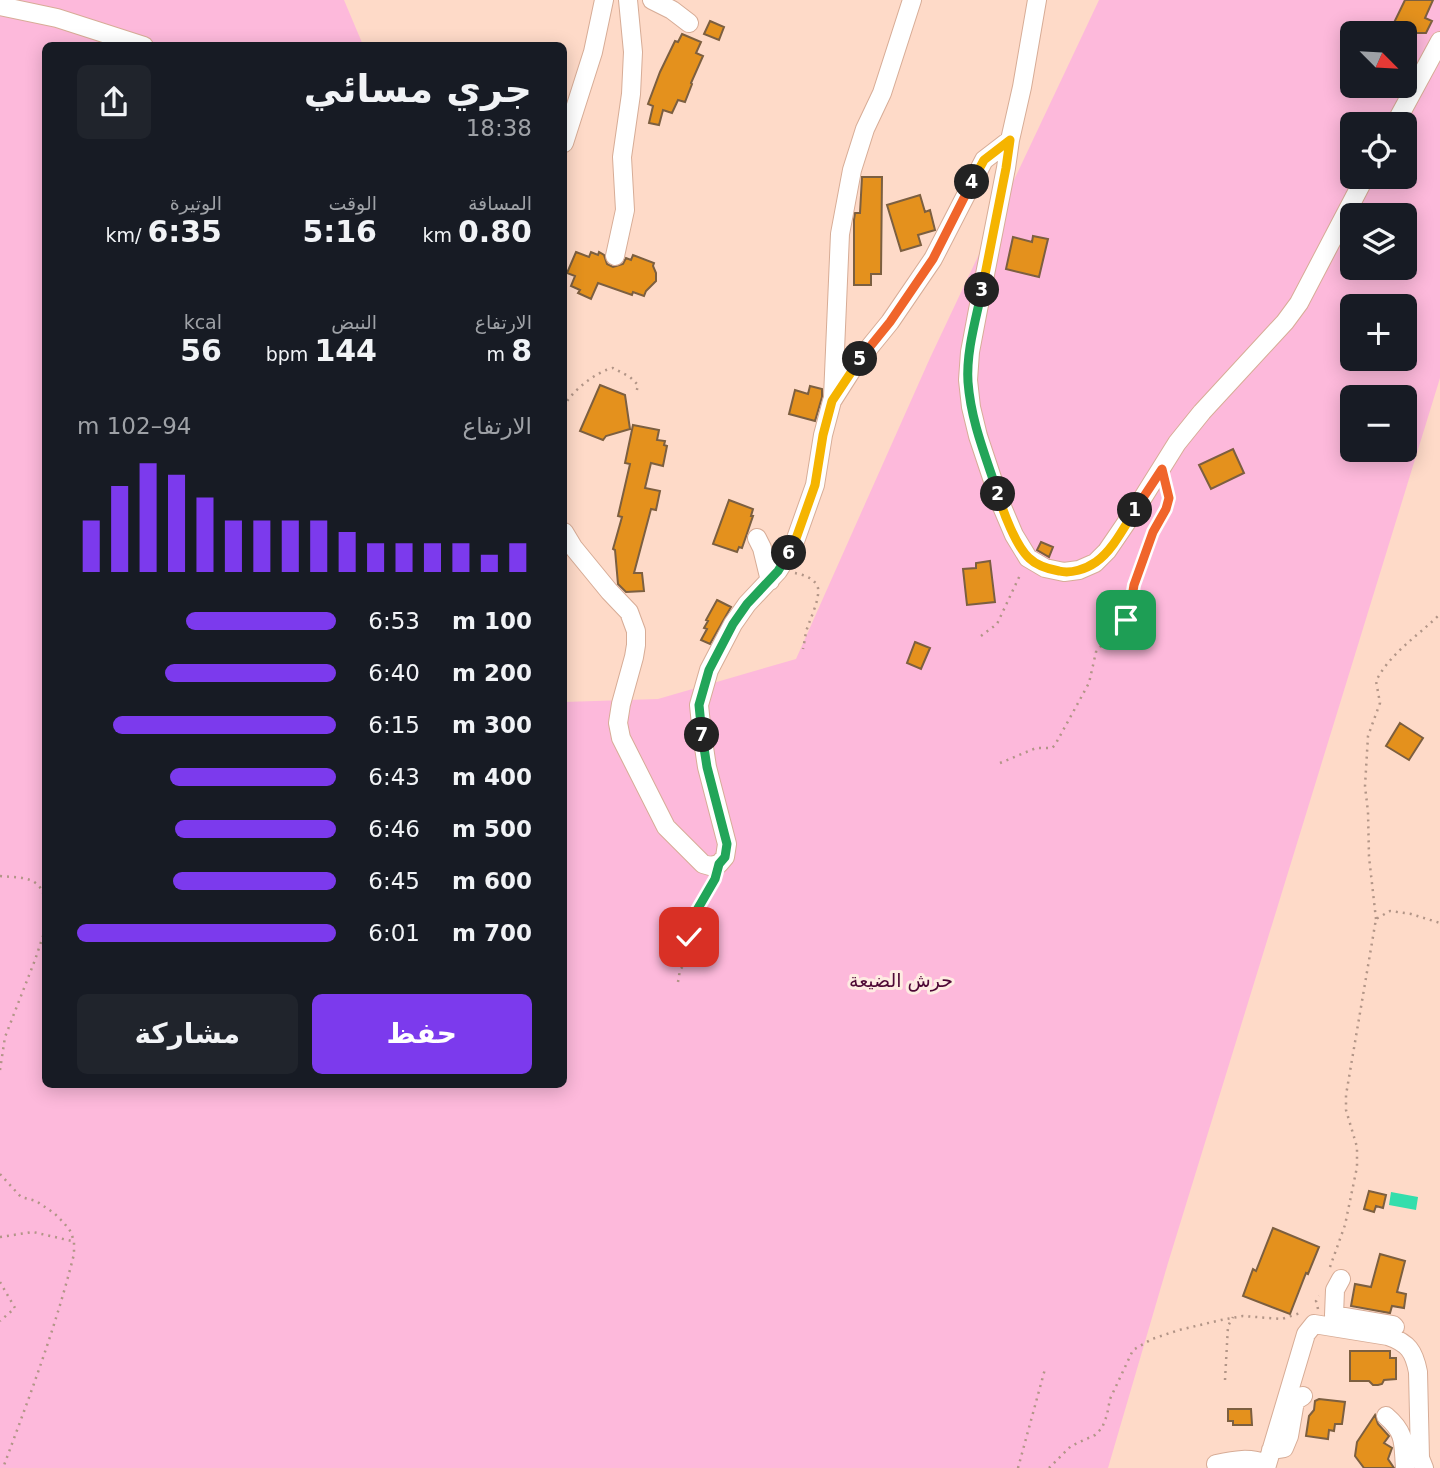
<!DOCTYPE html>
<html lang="ar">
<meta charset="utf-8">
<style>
body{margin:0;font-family:"DejaVu Sans","Noto Naskh Arabic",sans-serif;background:#20242c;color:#f1f3f6;direction:rtl;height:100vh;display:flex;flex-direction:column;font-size:26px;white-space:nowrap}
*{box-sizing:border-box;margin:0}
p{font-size:23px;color:#9ea1a6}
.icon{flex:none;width:38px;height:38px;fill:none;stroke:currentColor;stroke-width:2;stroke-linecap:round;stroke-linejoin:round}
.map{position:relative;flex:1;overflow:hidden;direction:ltr}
.side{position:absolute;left:42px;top:42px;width:525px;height:1046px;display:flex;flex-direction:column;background:#171b24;border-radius:10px;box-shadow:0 4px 18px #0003;direction:rtl}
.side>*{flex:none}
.needle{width:46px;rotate:114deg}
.tools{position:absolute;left:1340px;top:21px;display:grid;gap:14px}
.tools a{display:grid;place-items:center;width:77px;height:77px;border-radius:10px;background:#171b24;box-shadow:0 4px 18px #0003;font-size:35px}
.pin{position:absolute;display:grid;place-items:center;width:60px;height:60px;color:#fff;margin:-30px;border-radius:14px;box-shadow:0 4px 10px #0006}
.km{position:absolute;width:35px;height:35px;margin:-18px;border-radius:50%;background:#222;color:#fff;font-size:19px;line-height:35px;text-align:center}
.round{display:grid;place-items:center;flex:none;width:74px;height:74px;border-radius:10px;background:#20242c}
.overview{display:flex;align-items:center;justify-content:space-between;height:119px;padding:0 35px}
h1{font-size:38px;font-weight:700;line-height:52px}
.metrics{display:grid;grid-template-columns:repeat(3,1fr);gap:10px;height:119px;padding:7px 35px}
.metrics div{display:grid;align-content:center}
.metrics b{font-size:30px;font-weight:700}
.metrics small{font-size:19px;font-weight:400}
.metrics p{font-size:19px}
.chart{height:196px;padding:14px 35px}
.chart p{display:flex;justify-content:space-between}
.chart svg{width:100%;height:126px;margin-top:7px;stroke:#7c3aed;stroke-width:6}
.cta{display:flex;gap:14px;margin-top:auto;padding:14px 35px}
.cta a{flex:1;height:80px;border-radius:10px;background:#7c3aed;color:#fff;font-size:28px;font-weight:700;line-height:80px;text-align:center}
.cta a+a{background:#20242c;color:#f1f3f6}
ul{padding:0 35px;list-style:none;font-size:23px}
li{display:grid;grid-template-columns:112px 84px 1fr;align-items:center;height:52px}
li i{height:18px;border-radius:9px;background:#7c3aed}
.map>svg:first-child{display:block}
.green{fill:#fdb9db;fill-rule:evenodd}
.water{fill:#34deac}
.building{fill:#e4911d;stroke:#7c5f40;stroke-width:2}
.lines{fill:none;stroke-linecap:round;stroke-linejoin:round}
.minor-casing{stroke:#d7ac96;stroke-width:20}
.path{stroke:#b29587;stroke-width:2.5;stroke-dasharray:2 5;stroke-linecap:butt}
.minor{stroke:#fff;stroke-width:18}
.split-1-casing{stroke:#fff;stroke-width:14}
.split-2-casing{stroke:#fff;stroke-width:14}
.split-3-casing{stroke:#fff;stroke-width:14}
.split-4-casing{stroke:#fff;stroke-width:14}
.split-5-casing{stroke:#fff;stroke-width:14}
.split-6-casing{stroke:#fff;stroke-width:14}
.split-7-casing{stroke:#fff;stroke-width:14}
.split-8-casing{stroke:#fff;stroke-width:14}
.split-1{stroke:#f0652b;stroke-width:9}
.split-2{stroke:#f5b400;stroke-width:9}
.split-3{stroke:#22a559;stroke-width:9}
.split-4{stroke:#f5b400;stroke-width:9}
.split-5{stroke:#f0652b;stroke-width:9}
.split-6{stroke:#f5b400;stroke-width:9}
.split-7{stroke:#22a559;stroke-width:9}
.split-8{stroke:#22a559;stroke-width:9}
.labels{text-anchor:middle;stroke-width:6;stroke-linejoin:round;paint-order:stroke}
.park-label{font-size:19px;fill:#4e0835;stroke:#feebe2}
</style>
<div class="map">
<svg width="1440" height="1468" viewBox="0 0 1440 1468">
<rect width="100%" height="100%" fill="#fedac8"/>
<path class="green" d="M0,0H344L363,45L46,46V1085H564V702L658,699L796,659L930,358L1099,0H1440V378L1168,1263L1108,1468H0ZM1353,33H1405V86H1353ZM1353,124H1405V177H1353ZM1353,215H1405V268H1353ZM1353,306H1405V359H1353ZM1353,397H1405V450H1353Z"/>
<path class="water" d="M1391,1192L1418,1197L1416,1210L1389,1205Z"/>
<path class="building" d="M1405,0H1433L1425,18L1432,21L1426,33H1389Z
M710,21L724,27L719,40L704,34Z
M682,34L701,42L696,53L703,56L691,83L692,84L685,102L678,100L672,113L663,110L659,125L649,123L653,106L648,104L660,72L675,41L678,42Z
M862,177H882L881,274H871V285H854V220L855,213H860Z
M920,195L925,212L930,210L935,230L918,235L921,245L901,251L887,205Z
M1033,236L1048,239L1039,277L1006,269L1013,237L1032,242Z
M576,252L589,257L591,252L598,255L599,252L604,255L607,264L613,267L623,264L626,258L631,260L633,255L654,263L653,266L656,273V281L646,291L644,296L633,292L632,295L598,283L591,299L578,293L580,290L571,286L575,276L567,273Z
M600,385L625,395L630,429L606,436L603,440L580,431Z
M810,386L822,389V397L815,421L789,414L795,390L808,394Z
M633,425L659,430L657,440L665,441L664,445L667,446L663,466L651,463L645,488L660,491L656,510L651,509L634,573H642L644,591L626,592L618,584L615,550L613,549L622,517L618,516L630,464L625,463Z
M1233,449L1244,473L1211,489L1199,465Z
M729,500L753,509L751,516H753L742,548L739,547L737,552L713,544Z
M1041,542L1053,547L1049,557L1037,550Z
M990,561L995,602L967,605L963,569L976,568V563Z
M717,600L731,607L710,644L701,640L707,629L704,628L708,621L706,620Z
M915,642L930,648L921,669L907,663Z
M1400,723L1423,738L1409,760L1386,746Z
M1369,1191L1386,1195L1383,1208L1376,1206L1374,1212L1364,1209Z
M1273,1228L1319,1247L1308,1274L1306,1273L1290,1314L1243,1296L1253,1269L1256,1271Z
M1380,1254L1405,1261L1397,1292L1406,1294L1404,1308L1392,1306L1390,1313L1351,1306L1355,1284L1371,1287Z
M1350,1351H1390V1358H1396V1379L1384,1380L1382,1384L1378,1385H1373L1369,1381H1350Z
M1319,1399L1345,1402L1342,1424H1335L1334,1431L1329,1430L1328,1439L1306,1436L1309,1416L1314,1410L1315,1401Z
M1228,1409H1251L1252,1425H1233V1421H1228Z
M1375,1415L1378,1424L1389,1436L1384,1443L1392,1448L1388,1459L1394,1468H1364L1355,1456L1357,1442Z"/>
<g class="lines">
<defs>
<path id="minor" d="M652,0L672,10L689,23
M1037,0L1022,87L1010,140L1006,168L977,315L970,352L968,380L971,407L978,436L1000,502L1014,535L1028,558L1045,568L1064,572L1079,570L1095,563L1107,551L1137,507L1177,443L1202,412L1285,322L1299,303L1365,177
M0,6L57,18L144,46
M1395,124L1440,41
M564,143L593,52L604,0
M615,256L625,210L622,157L631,94L633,52L628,0
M833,397L840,234L852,170L865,129L882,93L912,0
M564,532L573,547L609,591L629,612L636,631V645L634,657L621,704L618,723L621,738L666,827L703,864L710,866L719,864L725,857L727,844L707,767L702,734L699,705L709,670L733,624L747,604L778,571L793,547L815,485L823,435L832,401L855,365L890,322L933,259L984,160L1010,140
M757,538L762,548L770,581
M1341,1279L1335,1290L1334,1315L1393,1325L1395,1327
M1386,1416C1406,1433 1403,1443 1405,1468
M1271,1450L1284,1448L1289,1436L1295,1401L1303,1396
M1216,1464C1235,1460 1249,1457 1267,1464
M1266,1468L1306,1334L1314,1324L1388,1336C1408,1343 1414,1351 1418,1372L1420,1458L1424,1468"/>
</defs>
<use href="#minor" class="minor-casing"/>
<path class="path" d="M564,407C570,392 597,371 613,368L630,377L638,385L636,394
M795,573C804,575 815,578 818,588C820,600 809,621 806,632C805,638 804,644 803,649
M981,636L997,624L1021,573
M1000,763L1036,748H1052L1055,745L1089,683L1096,652L1112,633L1126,620L1129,615L1134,585L1153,532L1166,509L1169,498L1167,489
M0,876C25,878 43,876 46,906
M1376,919L1369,857L1368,812L1365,786L1368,736L1380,703L1376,681C1391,652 1417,637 1440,614
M678,982L680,970L687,961L689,937L691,924L697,910L715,880
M0,1070L5,1037L35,960L44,933L46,919
M0,1174L21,1197L36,1201L54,1213L64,1223L71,1232L74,1242V1254C56,1327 29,1398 3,1468
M0,1237L33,1232L72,1241
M1330,1267L1345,1225L1357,1167V1147L1346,1110V1095L1376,919L1390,911L1411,914L1440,923
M0,1282L15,1308L0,1321
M1318,1309L1316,1301L1319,1296
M1225,1380L1228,1326L1233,1317
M1018,1468L1045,1369
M1049,1468L1071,1446L1095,1435L1102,1428L1107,1415L1110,1399L1133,1350L1152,1339L1179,1330L1221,1320L1243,1316L1282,1319L1303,1312"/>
<use href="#minor" class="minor"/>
</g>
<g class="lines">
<defs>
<path id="split-1" d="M1126,620L1129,615L1134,585L1153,532L1166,509L1169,498L1162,469L1135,510"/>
<path id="split-2" d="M998,494C1003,512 1016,546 1029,558C1037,566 1048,569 1059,571C1071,574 1086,569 1096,562C1113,550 1124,527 1135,510"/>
<path id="split-3" d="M982,290C976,319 966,352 968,382C971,422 986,457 998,494"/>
<path id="split-4" d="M972,182L984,160L1010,140L1006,168L982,290"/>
<path id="split-5" d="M860,359L890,322L933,259L972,182"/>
<path id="split-6" d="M789,553L793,547L815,485L823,435L832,401L860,359"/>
<path id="split-7" d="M702,735L699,705L709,670L733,624L747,604L778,571L789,553"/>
<path id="split-8" d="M689,937L691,924L697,910L715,879L719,864L725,857L727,844L707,767L702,735"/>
</defs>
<use href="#split-1" class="split-1-casing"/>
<use href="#split-2" class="split-2-casing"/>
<use href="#split-3" class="split-3-casing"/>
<use href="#split-4" class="split-4-casing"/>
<use href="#split-5" class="split-5-casing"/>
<use href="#split-6" class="split-6-casing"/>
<use href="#split-7" class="split-7-casing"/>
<use href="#split-8" class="split-8-casing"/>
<use href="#split-1" class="split-1"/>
<use href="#split-2" class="split-2"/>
<use href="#split-3" class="split-3"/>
<use href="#split-4" class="split-4"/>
<use href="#split-5" class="split-5"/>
<use href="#split-6" class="split-6"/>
<use href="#split-7" class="split-7"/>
<use href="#split-8" class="split-8"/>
</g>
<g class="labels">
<g class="park-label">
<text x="901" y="987">حرش الضيعة</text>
</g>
</g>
</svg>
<div class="tools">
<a><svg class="needle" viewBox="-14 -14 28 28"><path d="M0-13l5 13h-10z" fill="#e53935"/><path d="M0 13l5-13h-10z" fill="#9ea1a6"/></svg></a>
<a><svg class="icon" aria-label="locate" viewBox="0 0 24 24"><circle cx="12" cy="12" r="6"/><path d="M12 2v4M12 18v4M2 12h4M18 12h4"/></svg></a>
<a><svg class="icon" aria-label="layers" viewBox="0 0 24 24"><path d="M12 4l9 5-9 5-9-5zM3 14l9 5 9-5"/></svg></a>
<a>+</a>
<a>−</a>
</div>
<div class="pin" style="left:1126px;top:620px;background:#1e9e55"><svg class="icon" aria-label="arrive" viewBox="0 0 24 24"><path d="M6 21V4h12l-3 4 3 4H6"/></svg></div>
<div class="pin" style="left:689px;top:937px;background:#d93025"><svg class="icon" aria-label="check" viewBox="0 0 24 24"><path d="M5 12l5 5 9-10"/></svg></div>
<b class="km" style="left:1135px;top:510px">1</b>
<b class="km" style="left:998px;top:494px">2</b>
<b class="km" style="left:982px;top:290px">3</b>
<b class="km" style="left:972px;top:182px">4</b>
<b class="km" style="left:860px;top:359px">5</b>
<b class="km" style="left:789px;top:553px">6</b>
<b class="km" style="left:702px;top:735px">7</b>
<section class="side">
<div class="overview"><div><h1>جري مسائي</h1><p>18:38</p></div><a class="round"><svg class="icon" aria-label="share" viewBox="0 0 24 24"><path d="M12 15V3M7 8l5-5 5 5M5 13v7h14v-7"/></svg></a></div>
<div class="metrics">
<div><p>المسافة</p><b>0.80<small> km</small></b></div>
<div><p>الوقت</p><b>5:16</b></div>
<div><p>الوتيرة</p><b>6:35<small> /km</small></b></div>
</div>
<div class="metrics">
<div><p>الارتفاع</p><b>8<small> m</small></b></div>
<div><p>النبض</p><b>144<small> bpm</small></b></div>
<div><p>kcal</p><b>56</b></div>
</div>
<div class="chart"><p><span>الارتفاع</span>94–102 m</p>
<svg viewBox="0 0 160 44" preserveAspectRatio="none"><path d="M5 44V26M15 44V14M25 44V6M35 44V10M45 44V18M55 44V26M65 44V26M75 44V26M85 44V26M95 44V30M105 44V34M115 44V34M125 44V34M135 44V34M145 44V38M155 44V34"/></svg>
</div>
<ul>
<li><b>100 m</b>6:53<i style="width:58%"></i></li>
<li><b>200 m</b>6:40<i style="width:66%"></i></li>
<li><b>300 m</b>6:15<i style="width:86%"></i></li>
<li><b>400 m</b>6:43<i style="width:64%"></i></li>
<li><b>500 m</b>6:46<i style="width:62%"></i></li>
<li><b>600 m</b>6:45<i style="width:63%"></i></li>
<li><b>700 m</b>6:01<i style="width:100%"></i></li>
</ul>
<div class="cta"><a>حفظ</a><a>مشاركة</a></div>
</section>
</div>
